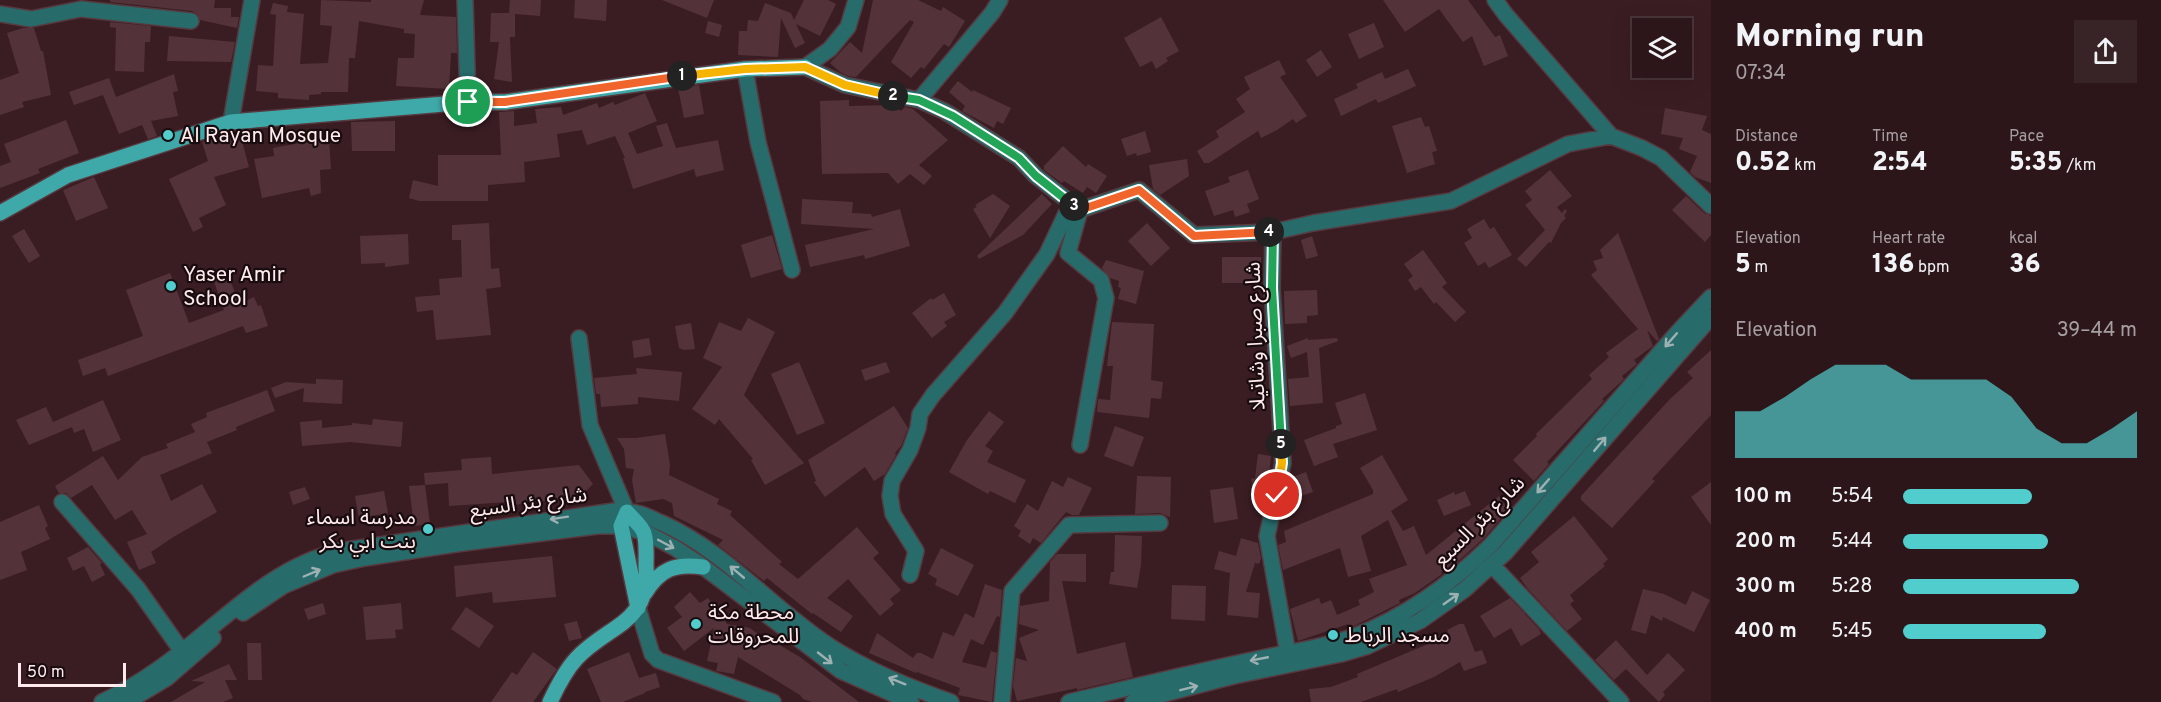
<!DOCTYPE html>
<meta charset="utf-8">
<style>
body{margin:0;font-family:Overpass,"Noto Sans Arabic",sans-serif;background:#382327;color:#f1f3f6;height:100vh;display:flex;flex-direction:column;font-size:22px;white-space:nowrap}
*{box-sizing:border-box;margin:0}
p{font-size:20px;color:#a69fa2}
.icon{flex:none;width:33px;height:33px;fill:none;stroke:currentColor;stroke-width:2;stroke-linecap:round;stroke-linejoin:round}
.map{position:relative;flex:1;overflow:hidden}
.details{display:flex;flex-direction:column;background:#2c161a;width:450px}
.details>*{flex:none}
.tools{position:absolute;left:1632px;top:18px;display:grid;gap:12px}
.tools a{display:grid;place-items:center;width:60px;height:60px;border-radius:0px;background:#2c161a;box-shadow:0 6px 24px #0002,0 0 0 2px #483539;font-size:30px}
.scale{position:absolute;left:18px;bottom:15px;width:108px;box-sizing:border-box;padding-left:6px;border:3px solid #ffeaed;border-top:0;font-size:16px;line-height:21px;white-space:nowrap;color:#ffeaed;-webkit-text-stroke:4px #180c0e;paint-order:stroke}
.pin{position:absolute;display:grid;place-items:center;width:51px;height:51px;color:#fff;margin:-26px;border:3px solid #fff;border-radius:50%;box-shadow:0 2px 6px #0007}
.km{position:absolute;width:30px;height:30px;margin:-15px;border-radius:50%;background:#222;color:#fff;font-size:16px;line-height:30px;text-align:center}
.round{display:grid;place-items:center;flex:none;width:63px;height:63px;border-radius:0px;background:#382327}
.summary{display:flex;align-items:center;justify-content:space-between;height:102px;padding:0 24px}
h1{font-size:33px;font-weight:800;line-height:45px}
.metrics{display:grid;grid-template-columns:repeat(3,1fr);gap:9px;height:102px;padding:6px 24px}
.metrics div{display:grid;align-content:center}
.metrics b{font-size:26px;font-weight:800}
.metrics small{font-size:16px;font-weight:400}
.metrics p{font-size:16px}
.chart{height:168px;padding:12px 24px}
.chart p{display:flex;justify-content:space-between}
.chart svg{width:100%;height:108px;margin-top:6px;fill:#52cdcd;opacity:.7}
ul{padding:0 24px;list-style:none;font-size:20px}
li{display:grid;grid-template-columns:96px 72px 1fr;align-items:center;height:45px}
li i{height:15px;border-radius:8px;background:#52cdcd}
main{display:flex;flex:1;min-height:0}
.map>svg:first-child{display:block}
.building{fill:#533339}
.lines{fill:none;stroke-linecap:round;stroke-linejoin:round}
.minor-casing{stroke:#563a3f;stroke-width:18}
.major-casing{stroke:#563a3f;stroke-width:18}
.minor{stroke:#276b6b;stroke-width:15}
.major{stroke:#3fa9a9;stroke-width:15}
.oneway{stroke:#9eb1b2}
.split-1-casing{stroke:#fff;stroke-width:12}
.split-2-casing{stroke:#fff;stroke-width:12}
.split-3-casing{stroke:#fff;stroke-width:12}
.split-4-casing{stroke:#fff;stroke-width:12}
.split-5-casing{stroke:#fff;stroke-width:12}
.split-6-casing{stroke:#fff;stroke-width:12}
.split-1{stroke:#f0652b;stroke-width:8}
.split-2{stroke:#f5b400;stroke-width:8}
.split-3{stroke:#22a559;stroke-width:8}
.split-4{stroke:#f0652b;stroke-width:8}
.split-5{stroke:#22a559;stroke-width:8}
.split-6{stroke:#f5b400;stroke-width:8}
.poi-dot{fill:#52cdcd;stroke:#180c0e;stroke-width:2}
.labels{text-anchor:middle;stroke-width:4.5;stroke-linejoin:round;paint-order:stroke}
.poi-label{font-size:21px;fill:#ffeaed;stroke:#180c0e;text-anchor:start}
.street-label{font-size:21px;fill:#ffeaed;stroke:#180c0e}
</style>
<main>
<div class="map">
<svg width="1711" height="702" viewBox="0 0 1711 702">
<rect width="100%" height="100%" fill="#3a1d23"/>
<path class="building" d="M110,0H215L214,8H231V17H239L237,28L200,20L197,14L192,11L110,2Z
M321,0L371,2V0H424L420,15L456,17L457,53H451L449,89L396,86L398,58H414L415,34L404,33V29L359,21L355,58H349L348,92H321V94L309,95V100L278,98V93L256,91L258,65L273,66L276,15L270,14L273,3L288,6L287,12L304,14L300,64L328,63L332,26L320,25Z
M510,0H541L540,16L515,14V37H510L512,82L494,79L499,42H490L491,13H509Z
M575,0H607L606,21L574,18Z
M662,0H714L707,18Z
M804,0H828L836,4L820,36L796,24L805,43L795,48L781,18L778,57L738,55L739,31H747L748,20L758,21L765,3L791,13L794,20Z
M873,0H918L941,11L943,7L965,21L949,47L944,44L924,69L921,67L911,78L891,62L914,22L910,20L856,77L848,76L840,72L830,63L850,42L862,53Z
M1383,0H1468L1495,37L1500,35L1508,56L1484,66L1472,36L1463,42L1439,9L1405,32Z
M1161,17L1179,51L1166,58L1168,61L1156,69L1152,61L1140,67L1124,38Z
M708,21L722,25L719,37L705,33Z
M110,22L151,26L150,42H145L144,72L115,71L116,28L110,27Z
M1374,23L1384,47L1359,59L1348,34Z
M23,28H34L41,51H43L51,95L22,102L24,107L0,115V80L19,73L7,33Z
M169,36L235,42L231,62L167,61Z
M1321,50L1332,67L1317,77L1306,60Z
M1279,60L1286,74L1280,77L1307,116L1296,123L1293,119L1277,130L1261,138L1258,131L1209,163H1204L1197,151L1219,137L1216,131L1245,112L1236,99L1250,89L1244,77Z
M1408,69L1416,86L1378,103L1376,99L1341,116L1334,99L1358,88L1356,84L1382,72L1385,79Z
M174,74L178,91L173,92L178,116L151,121L157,136L148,139L142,125L119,134L103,95L74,105L69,92L109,78L116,97Z
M958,81L972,92L973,90L1011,108L1003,124L997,121L994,128L962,111L965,106L949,92Z
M699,85L704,114L684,118L678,88Z
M645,93L657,121L628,133L637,154L663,146L656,126L667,123L676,148L718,140L724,170L696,177L694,169L633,189L623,158H625L615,136L587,145L582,130L557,134L560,157L524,162L525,182L488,185V201H419L409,198L413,180L438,186V155H501L499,112L514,111V126L537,123L535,109L561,107L563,115L597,103L599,108L613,102L615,105Z
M849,100V106L894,105L901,111L905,107L913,109L948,140L919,165L932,176L924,185L910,174L898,184L888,173L822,174L820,101Z
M1665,108L1707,116L1702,130L1711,134V183L1695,177L1690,172L1697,156L1679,149L1683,138L1661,134Z
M1421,117L1425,127L1429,126L1437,151L1432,152L1435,164L1407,173L1392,126Z
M66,120L79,153L38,169L40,173L0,188V166L11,162L4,144Z
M395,121V151H352L351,122Z
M1145,131L1151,152L1137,156L1136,153L1127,156L1121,139Z
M240,134L249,167L214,177L226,205L199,218L203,227L193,232L169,179L208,161L202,142L214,139V141Z
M329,140L331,169L320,170L321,193L311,196L309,188L262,198L254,159L274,156L273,148L305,142Z
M1063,146L1086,167L1088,164L1107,176L1096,193L1087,187L1083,193L1064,181L1062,183L1044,170V166Z
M1187,159L1189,176L1160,195L1153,189L1149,165Z
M1248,170L1259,199L1247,204L1250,212L1235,217L1233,210L1214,216L1205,191L1230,182L1228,177Z
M1550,170L1572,196L1557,207L1562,213L1565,209L1567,211L1564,216L1566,218L1561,223L1551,243L1549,242L1526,267L1517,259L1545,230L1525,205L1532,200L1525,191Z
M94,177L108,208L76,221L63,190Z
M993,194L1010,206L990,238L973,209L977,207L975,205Z
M1042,194L1052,204L1023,235L979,259L977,256Z
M1686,196L1704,213L1711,216V235L1705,242L1672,210Z
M802,199L853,202L852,213L871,214L872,217L900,209L910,246L865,259L864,255L810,267L805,245L874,229L801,224Z
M1484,219L1490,229L1494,227L1512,255L1489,268L1485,262L1478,266L1464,243L1472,238L1467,229Z
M489,223L491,269L499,268L501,287L486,289L491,335L436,340L433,310L417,312L415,297L440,295L439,279L462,277L461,240H452V225Z
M1147,223L1170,248L1151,266L1128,241Z
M24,229L40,256L29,263L12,236Z
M1618,233L1659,339L1657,341L1647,330L1653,346L1634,360L1637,364L1622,376L1624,379L1621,382L1602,399L1604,401L1547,462L1549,464L1534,481L1513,460L1537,436L1536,434L1592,379L1589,375L1609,357L1606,353L1638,329L1591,275L1597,270L1593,261L1603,258L1600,250Z
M408,234L409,264L385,267V263L361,264L360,236Z
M772,235L782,269L751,278L741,245Z
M1312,236L1318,256L1306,259L1301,240Z
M1423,250L1447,283L1442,287L1466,312L1455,322L1436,302L1434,304L1421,287L1415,291L1408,280L1413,276L1404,264Z
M1222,257H1261V283H1222Z
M1106,260L1144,271L1136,304L1118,299L1121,288L1118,287L1119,281L1110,278L1102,268Z
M226,268L239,304L254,297L258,306L261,305L268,326L246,333L243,326L108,376L105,368L83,376L78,360L143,336L126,290L170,273L189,323L224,310L211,273Z
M1317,290L1318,315L1307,316V323L1285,324L1284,291Z
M944,293L956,315L944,322L947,326L932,338L912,313L931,298L932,300Z
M748,318L775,332L744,395L804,463L765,485L751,460L753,459L719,419L715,425L692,409L722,367L703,358L719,322L741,331Z
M1112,322L1154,324L1151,380L1163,382L1161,399L1151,398L1149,418L1097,412L1098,399L1110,400L1113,366H1107Z
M691,323L695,349L684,350L679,348L675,326Z
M649,338L652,355L634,358L632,341Z
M1308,338V340L1337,338L1338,341L1319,348L1323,403L1290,406L1288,379L1309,377L1307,352L1291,358L1287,346Z
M1711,350V415L1652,479L1655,481L1612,528L1581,500V496L1670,399L1693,378L1687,372Z
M799,362L825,423L797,435L771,374Z
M886,362L890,372L865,381L861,370Z
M636,368L682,372L679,401L638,397V404L601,407L600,394H596L594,378L637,374Z
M316,379L343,380L342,404L303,402L304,388L275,398L271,388L286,382L316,384Z
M267,390L275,411L236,427L237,430L207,442L212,453L160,475L171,501L202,484L217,512L175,536L151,552L156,563L139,570L127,542L147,534L132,510L115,520L92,485L71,498L66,493H59L55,486L103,456L118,480L142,457L168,448L166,444L195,432L191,424L207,417L206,413Z
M1365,393L1377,430L1333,444L1338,457L1314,466L1304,440L1336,428V426L1342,424L1335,403Z
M103,400L121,440L93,452L84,429L74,433L72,427L29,445L16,420L46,407L53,422Z
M894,406L908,428L901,446L895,453L896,455L885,474L874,481L865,467L825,497L814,482L816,481L808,460Z
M989,411L1004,422L985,446L993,451L987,462L1026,480L1015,503L990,491L988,494L949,472L967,440Z
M373,419L403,422L401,447L350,442L302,446L300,422L322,420V428L352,425V423L372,425Z
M1115,426L1144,437L1133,467L1104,456Z
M665,434L670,465L669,475L719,499L717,504L732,511L730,515L782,562L779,564L798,579L857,527L879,553L873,558L901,590L890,599L894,604L880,616L848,579L827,598L853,616L841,632L813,613L812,614L767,578L764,581L718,545L723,540L674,516L672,503L663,499L636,503L632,480L634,469L626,468L624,449L617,438H636Z
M1258,454L1271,456L1269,475L1271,474L1263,511L1259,512L1251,479L1255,478Z
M1382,455L1408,500L1391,511L1403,531L1414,526L1426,555L1499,496L1508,510L1484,538L1454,565L1441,572L1442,574L1415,593L1399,600L1400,603L1352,627H1350L1348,624L1298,641L1290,609L1319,598L1321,604L1331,600L1337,615L1360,605L1358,600L1374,592L1369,579L1407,565L1388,520L1361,536L1371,571L1348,577L1340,548L1283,570L1278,545L1286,542L1284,531L1373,494V490L1360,468Z
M491,457L492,474L579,465L593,484L581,496L507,506V502L449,506L448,483L425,485L424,473L462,470L461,459Z
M1306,472L1313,492L1286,501L1287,505L1284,506L1290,478Z
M1137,476L1171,477L1170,517L1160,513L1135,514Z
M1068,477L1092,488L1079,515H1072L1066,512L1041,543L1033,538L1030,544L1018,536L1021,531L1014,526L1027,504L1038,511L1052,481L1063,487Z
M1711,482V525L1691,497Z
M425,485L430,524L414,526L409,486Z
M305,487L310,499L293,505L289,492Z
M1233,487L1238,519L1214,523L1210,490Z
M384,491L388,513L359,518L355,496Z
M1465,491L1471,505L1444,516L1437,500L1454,492L1455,495Z
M39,505L48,526L45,528L50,539L21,552L27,570L0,580V522Z
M1574,516L1608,559L1603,564L1605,566L1570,595L1574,601L1570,604L1582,619L1567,631L1527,588L1520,578L1539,562L1531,552Z
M1115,535L1142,536L1141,565L1137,588L1109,584L1111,572H1114Z
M1241,538L1258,543L1261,558L1259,564L1255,563L1246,592L1260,593L1258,618L1227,615L1230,573L1214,569L1219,551L1236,556Z
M88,547L102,563L100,564L105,575L92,582L84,566L73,571L67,558Z
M941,548L974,565L958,596L935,585L937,579L928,574Z
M1057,554H1086V582L1062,581L1077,654L1125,642L1133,677L1077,690V688L1017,701L1013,686L1016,658L1027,661L1019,638L1039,630L1019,624L1020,606L1049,601L1050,562Z
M552,556L556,597L493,603L492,592L456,597L454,566Z
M985,584L1002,590L1000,617L997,616L983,645L971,639L962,662L986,668L991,651L997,653L992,702L958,695L960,688L917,672L916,673L869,653L877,633L913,658L917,653H921L933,659L943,632L954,636L965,613L974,618Z
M1172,585L1206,586L1205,621L1171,619Z
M1643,589L1664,594L1686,605L1692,591L1710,600L1694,632L1663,617L1662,621L1651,615L1646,634L1631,630Z
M690,592L700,603L708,598L727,624L750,628L763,638L764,636L800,657L859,702H812L803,699L800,695L738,657L734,674L716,671L718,663L707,661L714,628L684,651L667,628L682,617L674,607Z
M1510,598L1539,629L1541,634L1521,646L1511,628L1494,638L1480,616Z
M323,603L326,614L308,620L304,609Z
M401,603L403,629L395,630L396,638L366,640L363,607Z
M466,607L494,626L479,648L451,629Z
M577,621L582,638L569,641L564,624Z
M1459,624H1464L1475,652L1482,650L1487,663L1464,671L1460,662L1434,677L1398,692L1397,689L1361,702H1311L1309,689L1331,687L1358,677L1357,674L1428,644L1427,641L1448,632L1447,630Z
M1616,640L1647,675L1668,653L1685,670L1663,692L1665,695L1659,702L1626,669L1614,680L1595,660Z
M247,643H261L262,680H248Z
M533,652L557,669L533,702H491L512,672L517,675Z
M629,652L639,678L656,673L660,687L645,692V693L623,702H601L587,669Z
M229,664L237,680H225L233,698L223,702H171L205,682L191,681Z"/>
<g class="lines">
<defs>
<path id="minor" d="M465,0L468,102
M1495,0L1506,15L1611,136
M0,14L31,19L81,9L191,21
M805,67L845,85L919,100L944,111L1019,158L1036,176L1080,210L1139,190L1194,235L1273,232L1272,288L1283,463L1267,536L1288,654
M805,67L830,49L848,27L856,0
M745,69L758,142L792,270
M919,100L992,13L1000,0
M231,122L252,0
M1080,210L1068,253L1101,280L1106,298L1080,445
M1273,232L1313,223L1451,201L1568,144L1611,136L1642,148L1661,158L1711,206
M579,338L590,425L627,512
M62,502L138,589L186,657
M1492,565L1621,702
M910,575L916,551L893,514L890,496L892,481L910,450L918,428L920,414L933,395L1005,313L1047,254L1071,203
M638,608L652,654L658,660L773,702
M243,613L283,586L333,565L365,558L456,544L598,526H621L647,533L675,548L701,565L841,671L911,702
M102,702C121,693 140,682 157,670C217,629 266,568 339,551L614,511C621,512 629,511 636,513C645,514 654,520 662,523C727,552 772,609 831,647C869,671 909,687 951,702
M127,702L167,678L213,638
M1002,702L1012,591L1069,525L1160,523
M1069,702C1132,687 1194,672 1257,659C1289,652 1323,648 1355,636C1406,616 1452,583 1491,545L1678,332L1711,297
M1133,702L1234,676L1341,654L1368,646L1420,621L1464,590L1505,553L1711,317"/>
<path id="major" d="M0,213L68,175L231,122L468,102H505L745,69L805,67
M645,593C660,569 675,563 703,567
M550,702C557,687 565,671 576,659C608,624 650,625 646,566C646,556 647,542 644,533C642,526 632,518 627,512L621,526L638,608"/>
</defs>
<use href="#minor" class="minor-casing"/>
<use href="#major" class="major-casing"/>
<use href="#minor" class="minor"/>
<use href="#major" class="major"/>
</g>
<defs><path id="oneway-shaft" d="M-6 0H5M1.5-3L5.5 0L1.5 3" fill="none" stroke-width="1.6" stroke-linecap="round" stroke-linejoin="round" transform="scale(1.5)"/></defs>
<g class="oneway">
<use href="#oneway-shaft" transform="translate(1671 340) rotate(131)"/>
<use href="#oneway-shaft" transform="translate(1600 444) rotate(-50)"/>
<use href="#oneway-shaft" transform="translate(1543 486) rotate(131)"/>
<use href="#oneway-shaft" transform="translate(559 518) rotate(171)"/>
<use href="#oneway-shaft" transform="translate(666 544) rotate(28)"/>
<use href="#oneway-shaft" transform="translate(737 572) rotate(-140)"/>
<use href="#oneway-shaft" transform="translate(312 573) rotate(-23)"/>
<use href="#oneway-shaft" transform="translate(1451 599) rotate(-35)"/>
<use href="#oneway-shaft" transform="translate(825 658) rotate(38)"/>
<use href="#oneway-shaft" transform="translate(1259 659) rotate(169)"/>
<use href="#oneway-shaft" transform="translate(897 681) rotate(-158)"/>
<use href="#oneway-shaft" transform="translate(1189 688) rotate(-14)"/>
</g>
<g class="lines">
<defs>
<path id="split-1" d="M468,102H505L682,76"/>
<path id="split-2" d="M682,76L745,69L805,67L845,85L893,96"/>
<path id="split-3" d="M893,96L919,100L953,116L1019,158L1036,176L1074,206"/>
<path id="split-4" d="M1074,206L1080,210L1139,190L1194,236L1269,232"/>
<path id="split-5" d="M1269,232H1273L1272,288L1281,444"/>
<path id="split-6" d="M1277,495L1282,463L1281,444"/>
</defs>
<use href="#split-1" class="split-1-casing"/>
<use href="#split-2" class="split-2-casing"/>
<use href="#split-3" class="split-3-casing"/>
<use href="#split-4" class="split-4-casing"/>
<use href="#split-5" class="split-5-casing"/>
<use href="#split-6" class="split-6-casing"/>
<use href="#split-1" class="split-1"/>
<use href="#split-2" class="split-2"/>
<use href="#split-3" class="split-3"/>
<use href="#split-4" class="split-4"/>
<use href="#split-5" class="split-5"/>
<use href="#split-6" class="split-6"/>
</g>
<g class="poi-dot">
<circle cx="168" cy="135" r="6"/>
<circle cx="171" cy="286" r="6"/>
<circle cx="428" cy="529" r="6"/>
<circle cx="696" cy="624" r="6"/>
<circle cx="1333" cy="635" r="6"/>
</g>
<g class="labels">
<g class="poi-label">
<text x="180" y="142">Al Rayan Mosque</text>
<text x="183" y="281">Yaser Amir<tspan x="183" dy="24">School</tspan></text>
<text x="416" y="524" text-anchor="end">مدرسة اسماء<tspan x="416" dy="24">بنت ابي بكر</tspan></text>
<text x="708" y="619">محطة مكة<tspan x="708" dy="24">للمحروقات</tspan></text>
<text x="1345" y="642">مسجد الرباط</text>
</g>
<g class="street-label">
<text transform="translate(1255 336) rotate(-92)" y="7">شارع صبرا وشاتيلا</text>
<text transform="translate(528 502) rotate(-8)" y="7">شارع بئر السبع</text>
<text transform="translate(1479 521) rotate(-45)" y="7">شارع بئر السبع</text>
</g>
</g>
</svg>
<div class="tools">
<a><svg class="icon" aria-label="layers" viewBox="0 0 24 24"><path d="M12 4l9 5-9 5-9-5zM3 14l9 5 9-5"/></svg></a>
</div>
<div class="scale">50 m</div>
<div class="pin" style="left:468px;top:102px;background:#1e9e55"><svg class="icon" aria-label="arrive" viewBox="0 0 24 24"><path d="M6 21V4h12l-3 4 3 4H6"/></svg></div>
<div class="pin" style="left:1277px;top:495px;background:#d93025"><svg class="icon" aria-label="check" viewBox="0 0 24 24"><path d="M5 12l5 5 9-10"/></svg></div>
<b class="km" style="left:682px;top:76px">1</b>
<b class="km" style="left:893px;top:96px">2</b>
<b class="km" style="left:1074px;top:206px">3</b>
<b class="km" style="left:1269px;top:232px">4</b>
<b class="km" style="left:1281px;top:444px">5</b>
</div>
<section class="details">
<div class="summary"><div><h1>Morning run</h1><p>07:34</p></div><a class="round"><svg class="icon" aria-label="share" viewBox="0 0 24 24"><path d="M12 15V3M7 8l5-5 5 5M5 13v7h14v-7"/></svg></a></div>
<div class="metrics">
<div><p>Distance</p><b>0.52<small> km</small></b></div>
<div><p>Time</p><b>2:54</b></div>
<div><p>Pace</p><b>5:35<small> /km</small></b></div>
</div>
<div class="metrics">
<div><p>Elevation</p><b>5<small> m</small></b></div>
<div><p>Heart rate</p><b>136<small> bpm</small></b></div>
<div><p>kcal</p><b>36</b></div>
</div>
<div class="chart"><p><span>Elevation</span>39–44 m</p>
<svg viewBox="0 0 160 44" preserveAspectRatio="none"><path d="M0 44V25L10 25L20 19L30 12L40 6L50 6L60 6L70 12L80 12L90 12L100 12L110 19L120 32L130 38L140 38L150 32L160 25V44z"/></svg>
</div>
<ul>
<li><b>100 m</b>5:54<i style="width:55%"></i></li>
<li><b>200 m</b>5:44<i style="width:62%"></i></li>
<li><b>300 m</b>5:28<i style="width:75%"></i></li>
<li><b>400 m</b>5:45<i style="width:61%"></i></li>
</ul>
</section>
</main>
